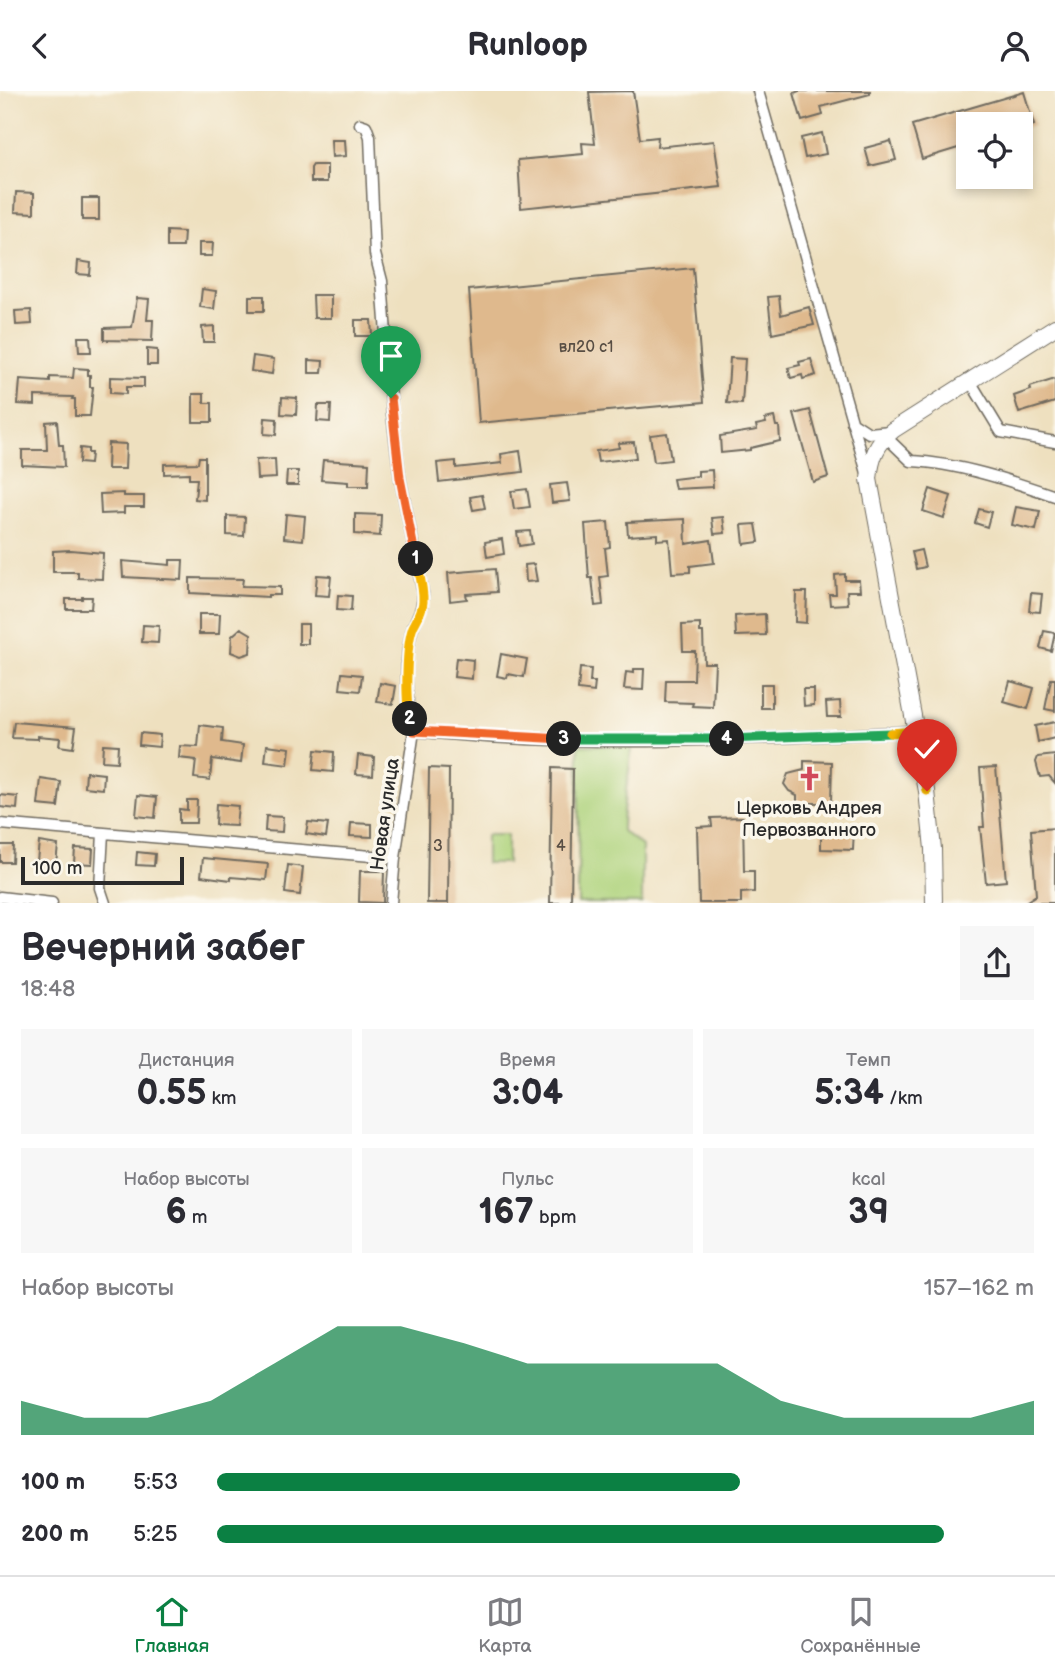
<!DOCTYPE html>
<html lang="ru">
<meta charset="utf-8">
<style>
body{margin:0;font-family:"Balsamiq Sans",sans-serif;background:#f7f7f7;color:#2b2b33;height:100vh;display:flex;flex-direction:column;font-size:26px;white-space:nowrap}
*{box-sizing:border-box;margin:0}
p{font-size:23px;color:#7c7c81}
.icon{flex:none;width:38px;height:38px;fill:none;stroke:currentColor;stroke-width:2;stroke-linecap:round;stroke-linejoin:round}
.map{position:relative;height:812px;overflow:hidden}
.sheet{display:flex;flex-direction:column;background:#fff;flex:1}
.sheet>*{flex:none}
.tools{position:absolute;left:956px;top:21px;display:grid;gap:14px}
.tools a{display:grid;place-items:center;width:77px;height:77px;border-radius:0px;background:#fff;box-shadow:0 4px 10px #0003;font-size:35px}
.scale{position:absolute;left:21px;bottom:18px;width:163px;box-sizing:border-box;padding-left:7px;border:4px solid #2b2b2b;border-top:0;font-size:19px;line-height:24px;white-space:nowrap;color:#2b2b2b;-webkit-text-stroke:5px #fbf7ec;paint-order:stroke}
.pin{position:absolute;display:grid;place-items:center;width:60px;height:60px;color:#fff;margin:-72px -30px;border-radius:50% 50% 50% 0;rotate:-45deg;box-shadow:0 0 7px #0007}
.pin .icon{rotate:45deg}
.km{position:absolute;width:35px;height:35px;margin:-18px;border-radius:50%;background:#222;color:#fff;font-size:19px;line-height:35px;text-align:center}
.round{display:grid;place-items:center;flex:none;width:74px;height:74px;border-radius:0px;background:#f7f7f7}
.headline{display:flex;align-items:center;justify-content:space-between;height:119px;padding:0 21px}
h1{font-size:38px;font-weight:700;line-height:52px}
.stats{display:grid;grid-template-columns:repeat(3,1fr);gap:10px;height:119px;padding:7px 21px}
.stats div{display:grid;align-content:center;border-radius:0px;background:#f7f7f7;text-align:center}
.stats b{font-size:35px;font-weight:700}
.stats small{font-size:19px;font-weight:400}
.stats p{font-size:19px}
.chart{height:196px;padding:14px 21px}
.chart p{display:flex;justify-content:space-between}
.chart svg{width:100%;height:126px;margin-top:7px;fill:#0b8043;opacity:.7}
ul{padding:0 21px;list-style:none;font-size:23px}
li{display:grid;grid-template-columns:112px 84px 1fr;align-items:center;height:52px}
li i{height:18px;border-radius:9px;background:#0b8043}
header{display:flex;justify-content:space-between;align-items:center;height:91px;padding:0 21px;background:#fff;font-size:32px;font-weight:700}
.tab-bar{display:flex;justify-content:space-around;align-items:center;height:98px;border-top:2px solid #e1e1e2;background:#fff;font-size:19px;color:#7c7c81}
.tab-bar a{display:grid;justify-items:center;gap:4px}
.tab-bar .active{color:#0b8043}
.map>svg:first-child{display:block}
.green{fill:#aed37c;stroke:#6c7f54;stroke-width:2}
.building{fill:#dfb98d}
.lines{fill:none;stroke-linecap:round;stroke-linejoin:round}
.minor-casing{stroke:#6f6a5f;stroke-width:13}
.secondary-casing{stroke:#6f6a5f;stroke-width:18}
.minor{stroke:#fff;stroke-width:10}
.secondary{stroke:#fff;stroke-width:16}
.split-1-casing{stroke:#fff;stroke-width:14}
.split-2-casing{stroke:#fff;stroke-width:14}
.split-3-casing{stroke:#fff;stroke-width:14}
.split-4-casing{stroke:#fff;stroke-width:14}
.split-5-casing{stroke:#fff;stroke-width:14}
.split-6-casing{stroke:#fff;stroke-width:14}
.split-1{stroke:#f0652b;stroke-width:9}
.split-2{stroke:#f5b400;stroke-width:9}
.split-3{stroke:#f0652b;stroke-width:9}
.split-4{stroke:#22a559;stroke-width:9}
.split-5{stroke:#22a559;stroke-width:9}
.split-6{stroke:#f5b400;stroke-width:9}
.labels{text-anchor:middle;stroke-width:7;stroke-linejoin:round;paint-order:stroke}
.number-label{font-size:16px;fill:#584e44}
.poi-label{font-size:19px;fill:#2b2b2b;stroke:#fbf7ec}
.street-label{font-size:19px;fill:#2b2b2b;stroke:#fbf7ec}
</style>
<header><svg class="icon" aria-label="back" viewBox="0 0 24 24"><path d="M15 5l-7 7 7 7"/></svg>Runloop<svg class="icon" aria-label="person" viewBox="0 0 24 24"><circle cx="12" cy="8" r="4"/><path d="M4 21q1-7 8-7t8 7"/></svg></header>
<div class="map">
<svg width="1055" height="812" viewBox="0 0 1055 812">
<rect width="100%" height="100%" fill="#fbf7ec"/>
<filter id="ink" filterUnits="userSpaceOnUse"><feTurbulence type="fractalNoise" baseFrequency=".0143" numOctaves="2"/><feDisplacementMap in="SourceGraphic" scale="14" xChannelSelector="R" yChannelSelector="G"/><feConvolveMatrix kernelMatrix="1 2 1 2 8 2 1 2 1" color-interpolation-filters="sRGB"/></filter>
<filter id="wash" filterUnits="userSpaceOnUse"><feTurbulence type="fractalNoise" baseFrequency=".00686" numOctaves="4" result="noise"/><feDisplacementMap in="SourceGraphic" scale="28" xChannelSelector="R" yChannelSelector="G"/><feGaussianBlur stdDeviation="1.57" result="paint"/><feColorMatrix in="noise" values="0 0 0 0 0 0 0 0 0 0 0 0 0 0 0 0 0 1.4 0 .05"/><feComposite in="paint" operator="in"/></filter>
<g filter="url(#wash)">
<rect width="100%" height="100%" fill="#eee0bf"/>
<path class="green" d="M579,654L631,655C631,684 621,712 622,740L642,755V812H578Z
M486,744H507V772H486Z"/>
<g id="blocks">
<path class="building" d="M633,0L640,48L658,46L657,56L714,50L721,96L521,117L518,69L583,63L582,52L595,53L589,1Z
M799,0H870V3L821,16L823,24L802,30L794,2Z
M1024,1L1034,34L1020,38V33H968V54L922,68L912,34Z
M822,42L826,63L805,67L801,47Z
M331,49H345L346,65L332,66Z
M891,50L896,69L870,75L865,57Z
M313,74H327V91H311V77Z
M16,101L34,102V122L15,121Z
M82,107H99V129H82Z
M167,140L184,141L183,156H167Z
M199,152H213L212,165H199Z
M78,170L91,172L90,184L77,183Z
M693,177L704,311L479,332L469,199Z
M202,198L216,200L214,218L200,216Z
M313,204H331V227H314Z
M249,205H264V220H249Z
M779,205L781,224L809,216L814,234L772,243L768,206Z
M137,207L149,208L147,229H153L152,250L104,249V237L132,236Z
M31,219L32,233L16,234L15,220Z
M355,229H371L372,245H355Z
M214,235V251H203L202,236Z
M78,246H90L91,261H79Z
M147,258L157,259V274H147Z
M253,265L274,268L272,283L251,280Z
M730,267L745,268L742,313L727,312Z
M811,268L816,284L803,288L802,284L791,287L788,277L800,274L799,271Z
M309,269L323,270L322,282H309Z
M74,277L88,278V284H90V296H93L90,325H75V308H72L73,306L35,305V314L18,313L20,289L50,291V286L73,287Z
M110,286L144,287V296H126V303L110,302Z
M1055,288V311L1019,322L1014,305L1031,299L1030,296Z
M193,303H204V312H212V331H193Z
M282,306L297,307L296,324L281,323Z
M318,314H331L330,331L317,330Z
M810,319L828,386L813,391L794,323Z
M774,326L776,335H779L780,350L750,357V359L721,362L720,345L757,339L756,334L766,332L765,328Z
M265,327L277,328L276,344L264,343Z
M57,330L59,354H63L64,376L22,374V359H47L46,331Z
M667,342L671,369L654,371L650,344Z
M634,351L636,367L598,371L596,360L619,357L618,352Z
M108,352L126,353L125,378H107Z
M80,357L88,358V362H91L90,373L79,372Z
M520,360L523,381L439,391L437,372L456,370V377L502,372L501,363Z
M199,366H205V409L195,408L197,388H189V382L164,383V373L198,372Z
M275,368L276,387L257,388L256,369Z
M323,369L369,372L368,395H348V391L321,389Z
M712,379L713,396L675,398L673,388L698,385V380Z
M287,380H298V394H286Z
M567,392L570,410L552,412L550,394Z
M527,398L530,416L514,418L511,400Z
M930,398L951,405L944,427L923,420Z
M124,402V405H144V416H124V422L101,423L100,403Z
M482,404L485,417L473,419L470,406Z
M1016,416L1040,420L1036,439L1012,434Z
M979,418L991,421L987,436L975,432Z
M286,423L305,425L303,449L284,447Z
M355,423L381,424L380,445L355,443Z
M227,425L245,426L244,445L227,444Z
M723,426L725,442L714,443L712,427Z
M685,428L686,453L711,449L714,472L690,475V481L672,482L669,448L657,449V443L628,445L627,431Z
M608,431L610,456L605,457L608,485L600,486L603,514L595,515L592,487H589L585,433Z
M756,433L759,451L744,453L742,434Z
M530,440L532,453L519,455L517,441Z
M502,448L504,463L487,466L485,451Z
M71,459L103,462L102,488L78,487V481H53V460Z
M921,459L925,476L916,478L912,461Z
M170,469H183L182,489L123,486L122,470L170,474Z
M534,473L537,490L526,491L525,474Z
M495,478L497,501L466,503L467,508L450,510L448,482Z
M845,483V489H859L860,500H847L848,513L830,514L829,503H836L835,484Z
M317,484L331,485L329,505L315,504Z
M190,487L243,488L242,495L280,496V504H268V506L190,502Z
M796,501H807L806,532L795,531Z
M1031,502L1042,503L1040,521L1029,520Z
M338,504L352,505L351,520L337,519Z
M82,506H92L91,518H66V508H82Z
M199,523H220L219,543H199Z
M765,523L766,544L736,545L735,525Z
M299,533H308V553H299Z
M700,533V541H703L704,572H715L713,616L692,615L693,612L665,611L666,589H694L695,560H683L682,534Z
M143,534L159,535L158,552L142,551Z
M241,537L251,543L250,562L241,565L231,561L232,545Z
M1044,540L1055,542L1051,560L1040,557Z
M501,563L527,568L524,586L508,583L507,587L497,585Z
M456,567L473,569L472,588L454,586Z
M580,577L591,578L590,591H595L594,601L578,599Z
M634,578H644L643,599L624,598L626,581L634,582Z
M342,582L362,584L360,600L340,598Z
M1051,588H1055V620L1045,618Z
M1010,590L1034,597L1028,618L1004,611Z
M380,592L396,595L393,613L377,611Z
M761,593H772V617H761Z
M803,598H814V614L804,615Z
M840,610L841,626H827L826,611Z
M14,631L76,636L73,657L59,655L60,647L38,645V648L12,647Z
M1055,631V647L1038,651L1035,635Z
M200,634L223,637L222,651L243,654L241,672L212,668L210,689L194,687L196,669L179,667L180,655L198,656Z
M140,642L160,644L159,656L139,654Z
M103,653L118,654L117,671L102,670Z
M267,654L290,657L288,674L265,671Z
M315,659L334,661L333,681L313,679Z
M358,664L374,666L373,684L356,683Z
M1055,664V692L1049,685L1040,686L1036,671L1038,666Z
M804,670L832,671L831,712H797V704L789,700L784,693L788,683L804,679Z
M996,676L1006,790L986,792L980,736H984L980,677Z
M429,677L449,678L448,812H427Z
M552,677L573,678L571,812H550Z
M86,681L104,683L103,698L85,696Z
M41,688L61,691L58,716L38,714Z
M0,704L18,706L17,718L0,716Z
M138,704L157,706L155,727L136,725Z
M187,709H197L196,732H179V718L187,719Z
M216,713L238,715L236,735L215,734Z
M266,725L283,726L282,741L265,740Z
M743,726L744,780H754V801L741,802V812H699L697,736L712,735L711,727Z
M308,731L328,733L326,746L306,743Z
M351,732L372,733V746L350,745Z
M821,735L854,737L853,759L821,758Z
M1055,737V812H1024L1036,804L1031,739Z
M39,751L58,754L56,772L37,770Z
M0,754H13L12,771H0Z
M75,757L93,758L92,773L74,772Z
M137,761L155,763L154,775L136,774Z
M203,767L268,773L266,789L231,786V789L201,785Z
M288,774L303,776L300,804L285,802Z
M360,780H384L383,812L359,811Z"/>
</g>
</g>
<g filter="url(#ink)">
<use href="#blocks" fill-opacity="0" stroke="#6f6a5f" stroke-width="2"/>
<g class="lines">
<defs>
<path id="minor" d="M758,0L867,382
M360,33L366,35L370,46L375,163L382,190L392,322L400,387L423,502C423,520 417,524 412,539C404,567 405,611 414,640L395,767L391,812
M970,290L1001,341L1055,351
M852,331L869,342L890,340
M885,345L911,370C958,372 1011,390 1055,405
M414,640C580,657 751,649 918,640
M0,733L395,767
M103,742L100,797L105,812
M0,806L52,812"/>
<path id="secondary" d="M934,812L933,758L927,700L869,388C871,367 876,353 893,339L1055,236"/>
</defs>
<use href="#minor" class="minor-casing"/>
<use href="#secondary" class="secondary-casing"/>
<use href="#minor" class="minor"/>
<use href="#secondary" class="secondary"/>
</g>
</g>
<g class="lines" filter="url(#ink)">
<defs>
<path id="split-1" d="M391,307L400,387L416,468"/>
<path id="split-2" d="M410,628C405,609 406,554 413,536C417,528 422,521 423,511C424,497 419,482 416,468"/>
<path id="split-3" d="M410,628L414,640L564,648"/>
<path id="split-4" d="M564,648H727"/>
<path id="split-5" d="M727,648L890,642"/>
<path id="split-6" d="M890,642L918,640L927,700"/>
</defs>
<use href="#split-1" class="split-1-casing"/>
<use href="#split-2" class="split-2-casing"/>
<use href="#split-3" class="split-3-casing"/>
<use href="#split-4" class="split-4-casing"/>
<use href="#split-5" class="split-5-casing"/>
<use href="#split-6" class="split-6-casing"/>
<use href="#split-1" class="split-1"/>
<use href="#split-2" class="split-2"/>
<use href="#split-3" class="split-3"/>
<use href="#split-4" class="split-4"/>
<use href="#split-5" class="split-5"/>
<use href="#split-6" class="split-6"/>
</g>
<defs>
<symbol id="church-bare" viewBox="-9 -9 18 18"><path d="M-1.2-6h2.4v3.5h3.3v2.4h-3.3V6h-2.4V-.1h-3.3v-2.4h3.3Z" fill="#d1495b" stroke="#fbf7ec" stroke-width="2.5" paint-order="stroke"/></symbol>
</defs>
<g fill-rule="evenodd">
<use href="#church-bare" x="792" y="670" width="35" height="35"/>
</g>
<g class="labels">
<g class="number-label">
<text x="586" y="261">вл20 с1</text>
<text x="438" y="760">3</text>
<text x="561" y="760">4</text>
</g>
<g class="poi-label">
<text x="809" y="723">Церковь Андрея<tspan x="809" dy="22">Первозванного</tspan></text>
</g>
<g class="street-label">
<text transform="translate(384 723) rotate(-82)" y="7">Новая улица</text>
</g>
</g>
</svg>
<div class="tools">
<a><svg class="icon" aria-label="locate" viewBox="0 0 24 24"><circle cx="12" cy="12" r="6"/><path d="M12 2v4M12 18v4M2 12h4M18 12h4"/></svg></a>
</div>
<div class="scale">100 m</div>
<div class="pin" style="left:391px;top:307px;background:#1e9e55"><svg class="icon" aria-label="arrive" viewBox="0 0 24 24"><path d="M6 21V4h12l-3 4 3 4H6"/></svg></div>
<div class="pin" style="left:927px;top:700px;background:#d93025"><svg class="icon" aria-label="check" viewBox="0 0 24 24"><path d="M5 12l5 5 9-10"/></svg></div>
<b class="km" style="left:416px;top:468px">1</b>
<b class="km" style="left:410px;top:628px">2</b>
<b class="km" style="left:564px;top:648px">3</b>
<b class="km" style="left:727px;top:648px">4</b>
</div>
<section class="sheet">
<div class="headline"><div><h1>Вечерний забег</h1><p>18:48</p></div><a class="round"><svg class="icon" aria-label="share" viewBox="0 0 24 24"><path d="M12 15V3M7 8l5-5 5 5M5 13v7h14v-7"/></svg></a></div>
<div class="stats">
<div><p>Дистанция</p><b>0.55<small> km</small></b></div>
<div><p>Время</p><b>3:04</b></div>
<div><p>Темп</p><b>5:34<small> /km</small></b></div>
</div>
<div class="stats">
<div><p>Набор высоты</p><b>6<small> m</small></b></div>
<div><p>Пульс</p><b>167<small> bpm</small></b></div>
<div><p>kcal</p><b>39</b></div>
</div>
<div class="chart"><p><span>Набор высоты</span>157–162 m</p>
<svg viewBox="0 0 160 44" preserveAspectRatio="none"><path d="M0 44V32L10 38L20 38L30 32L40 19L50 6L60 6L70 12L80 19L90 19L100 19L110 19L120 32L130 38L140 38L150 38L160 32V44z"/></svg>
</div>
<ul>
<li><b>100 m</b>5:53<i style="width:64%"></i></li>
<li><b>200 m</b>5:25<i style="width:89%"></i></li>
</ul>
</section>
<nav class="tab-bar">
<a class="active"><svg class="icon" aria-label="home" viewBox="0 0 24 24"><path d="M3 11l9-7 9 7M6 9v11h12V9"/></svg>Главная</a>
<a><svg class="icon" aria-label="map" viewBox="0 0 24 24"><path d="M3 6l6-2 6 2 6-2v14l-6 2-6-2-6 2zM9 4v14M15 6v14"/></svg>Карта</a>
<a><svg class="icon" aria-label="saved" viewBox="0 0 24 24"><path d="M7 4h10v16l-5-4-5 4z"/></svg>Сохранённые</a>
</nav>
